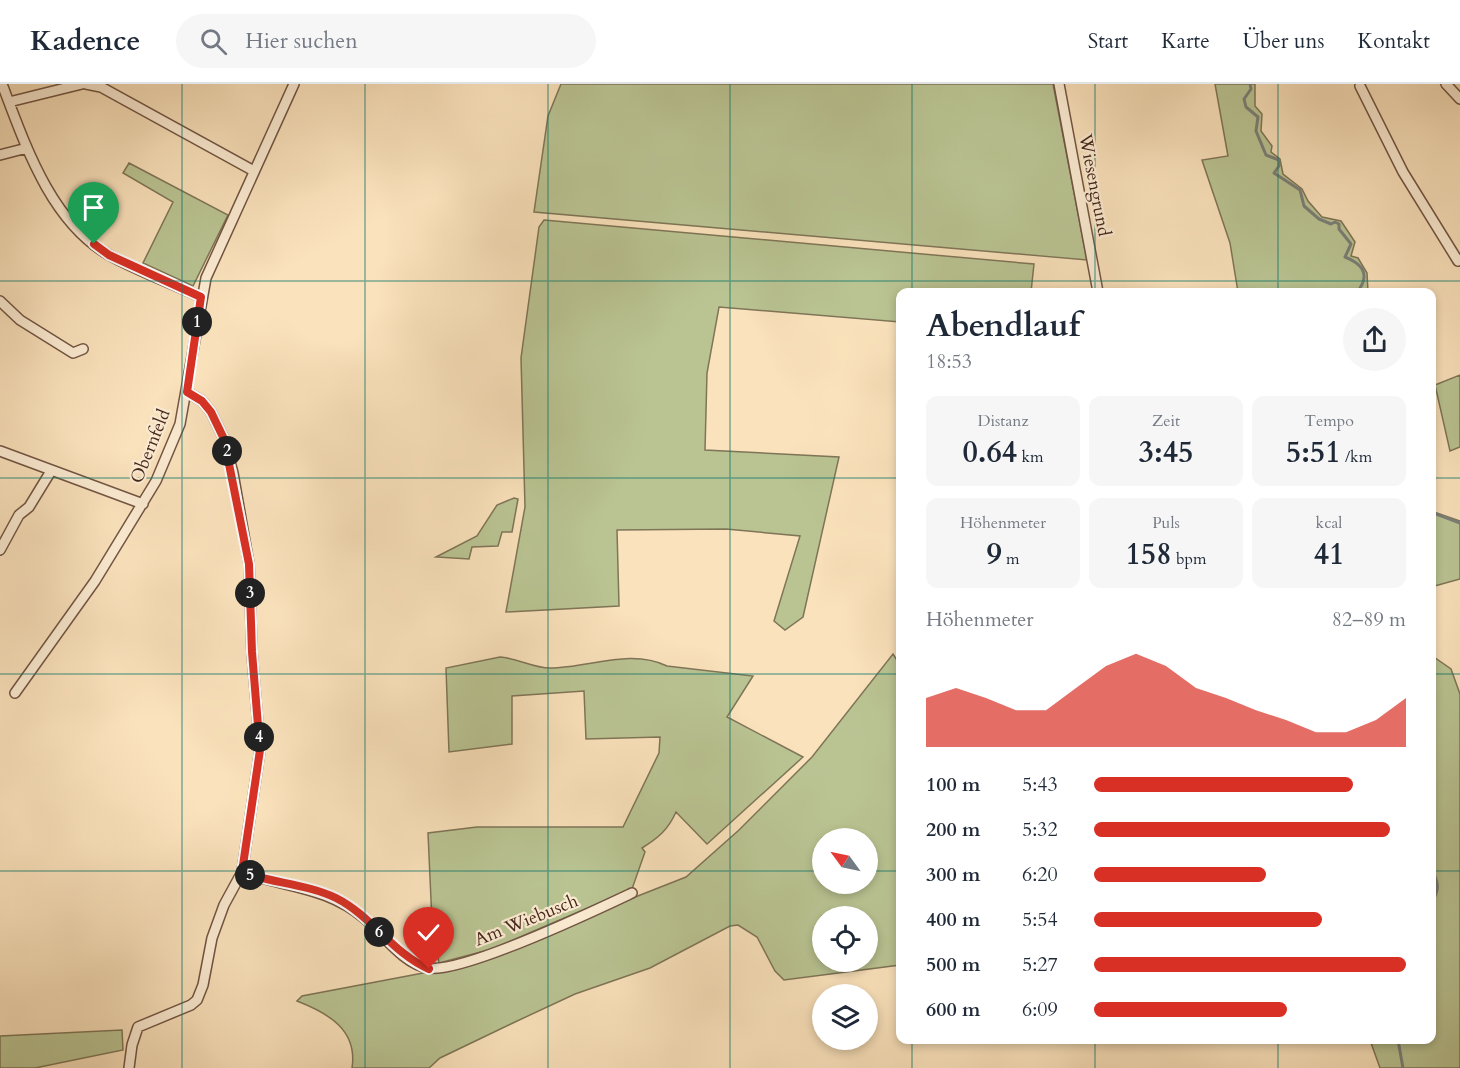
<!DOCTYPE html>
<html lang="de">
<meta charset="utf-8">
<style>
body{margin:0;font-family:Cardo,serif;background:#f6f6f7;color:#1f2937;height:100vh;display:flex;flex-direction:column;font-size:22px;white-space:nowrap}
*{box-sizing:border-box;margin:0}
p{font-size:20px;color:#747a83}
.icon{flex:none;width:33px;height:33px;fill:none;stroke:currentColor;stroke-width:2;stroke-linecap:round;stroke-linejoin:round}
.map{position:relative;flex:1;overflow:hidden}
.drawer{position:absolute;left:896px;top:204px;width:540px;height:756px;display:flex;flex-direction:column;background:#fff;border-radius:12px;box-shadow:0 3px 9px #0003}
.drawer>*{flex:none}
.needle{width:39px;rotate:303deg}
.fabs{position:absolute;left:812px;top:744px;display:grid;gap:12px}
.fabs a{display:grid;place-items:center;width:66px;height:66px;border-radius:50%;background:#fff;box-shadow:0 3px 9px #0003;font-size:30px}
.pin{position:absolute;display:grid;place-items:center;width:51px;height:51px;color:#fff;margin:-62px -26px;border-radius:50% 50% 50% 0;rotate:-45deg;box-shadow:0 0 6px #0007}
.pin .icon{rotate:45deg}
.km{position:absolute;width:30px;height:30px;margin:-15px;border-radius:50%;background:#222;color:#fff;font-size:16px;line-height:30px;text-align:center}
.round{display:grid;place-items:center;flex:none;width:63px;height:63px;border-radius:32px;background:#f6f6f7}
.head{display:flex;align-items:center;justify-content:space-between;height:102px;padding:0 30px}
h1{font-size:33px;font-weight:700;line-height:45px}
.figures{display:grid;grid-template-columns:repeat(3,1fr);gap:9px;height:102px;padding:6px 30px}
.figures div{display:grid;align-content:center;border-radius:12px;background:#f6f6f7;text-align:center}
.figures b{font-size:30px;font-weight:700}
.figures small{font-size:16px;font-weight:400}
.figures p{font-size:16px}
.chart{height:168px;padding:12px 30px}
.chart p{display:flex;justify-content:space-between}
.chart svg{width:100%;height:108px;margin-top:6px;fill:#d93025;opacity:.7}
ul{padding:0 30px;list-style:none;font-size:20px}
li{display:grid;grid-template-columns:96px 72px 1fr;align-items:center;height:45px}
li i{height:15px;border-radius:8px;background:#d93025}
header{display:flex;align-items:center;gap:36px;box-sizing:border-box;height:84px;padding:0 30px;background:#fff;border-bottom:2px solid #e0e1e3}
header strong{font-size:28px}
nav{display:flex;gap:33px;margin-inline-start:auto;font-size:21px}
.search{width:420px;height:54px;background:#f6f6f7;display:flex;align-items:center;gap:15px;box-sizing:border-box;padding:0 21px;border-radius:33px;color:#747a83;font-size:22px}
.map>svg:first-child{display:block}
.green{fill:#bac493;stroke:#7f7557;stroke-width:1.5;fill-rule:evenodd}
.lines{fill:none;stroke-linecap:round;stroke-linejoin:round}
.stream{stroke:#7b8079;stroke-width:3}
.minor-casing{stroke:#725543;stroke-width:12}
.minor{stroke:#fcecd3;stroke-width:9}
.route-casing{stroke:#fff;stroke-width:12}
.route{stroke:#d93025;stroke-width:8}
.grid{fill:none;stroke:#0f766e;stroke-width:1.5;stroke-opacity:0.55}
.labels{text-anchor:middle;stroke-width:4.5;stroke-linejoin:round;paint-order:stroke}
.street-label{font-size:18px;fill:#44261b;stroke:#fcecd3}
</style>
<header>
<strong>Kadence</strong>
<div class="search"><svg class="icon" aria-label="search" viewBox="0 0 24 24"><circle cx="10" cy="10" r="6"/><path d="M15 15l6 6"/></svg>Hier suchen</div>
<nav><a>Start</a><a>Karte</a><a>Über uns</a><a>Kontakt</a></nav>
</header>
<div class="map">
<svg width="1460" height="984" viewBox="0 0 1460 984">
<rect width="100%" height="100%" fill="#fae2bc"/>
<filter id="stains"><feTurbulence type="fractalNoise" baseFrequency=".00333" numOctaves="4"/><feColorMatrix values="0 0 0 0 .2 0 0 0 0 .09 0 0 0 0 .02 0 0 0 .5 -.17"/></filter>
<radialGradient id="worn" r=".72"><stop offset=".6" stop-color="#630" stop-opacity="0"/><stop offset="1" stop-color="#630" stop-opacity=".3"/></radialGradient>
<path class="green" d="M561,0H1053L1087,176L534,128L548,32Z
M1215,0H1255V22L1262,30L1261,47L1272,62L1271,68L1280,75L1283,90L1302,105L1308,117L1322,133L1341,137L1355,158L1351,172L1358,174L1367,189L1368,208H1238L1230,159L1202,76L1228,72Z
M129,79L228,131L193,202L143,179L173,118L123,89Z
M544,136L1034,180L1031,208H900V238L719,223L707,289L705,366L839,373L803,533L785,546L774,537L800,452L726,445L617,446L619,522L506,528L525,423L521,274L539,143Z
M1460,291V363L1450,367L1435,301Z
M514,414L518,415L512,448H502L498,462L472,463L469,475L436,473L477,452L497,421Z
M1431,427L1460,437V495L1431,503Z
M893,570L900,581V881L784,896L775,887L757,853L738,841L730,842L650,884L575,910L515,938L440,974L429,984H352C358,946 328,929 297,917L302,912L460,882L686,793L739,746L812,673ZM822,754H867V800H822ZM822,832H867V878H822Z
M1431,571L1451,585L1460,610V984H1380L1370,956H1431Z
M500,573C517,574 533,584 550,584C589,584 630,564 667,582L753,592L727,633L803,673L707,760L676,728C668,746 658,754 642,764L645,768L632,805L492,865L439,879L432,838L428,749L477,743H623L659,669L660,653L586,655L584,607L512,612V660L449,668L446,584Z
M122,946L123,966L35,984H0V952Z"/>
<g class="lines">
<path class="stream" d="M1250,0L1251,5L1244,15L1246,23L1258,33L1256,47L1266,71L1279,76V82L1274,89L1300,106L1304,122L1319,135L1331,140L1335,138L1339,140V145L1351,160L1345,173C1360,179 1370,188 1360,204L1363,208
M1431,428L1460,439
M1431,759V763
M1431,785C1440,800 1439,806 1431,820
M1398,956L1403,984"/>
<defs>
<path id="minor" d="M2,0C25,60 50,137 109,171C138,187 171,199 201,213
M86,0L101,3L254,87
M1059,0L1098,208
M1446,0L1460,15
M1360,2L1403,88L1458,177L1460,176
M9,18L82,0
M0,71L27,64
M0,217L20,236L73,269L83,265
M0,367L143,420
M0,466L19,431L29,423L51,387
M15,609L95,497L156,397L180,340L206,194L294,0
M242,788C284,803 328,803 364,834C383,850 403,880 428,884C462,890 596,826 632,809
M129,984L132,961L138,943L191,921L197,916L203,901L212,854L224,821L242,788L260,666L252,569L249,480L233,389L224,355L211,328L202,317L187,308"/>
</defs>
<use href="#minor" class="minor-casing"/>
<use href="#minor" class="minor"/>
</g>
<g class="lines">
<defs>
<path id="route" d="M94,160L109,171L201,213L187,308L202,317L211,328L224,355L249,480L252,568L260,666L242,788C272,799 307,800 336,814C372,832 392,869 429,885"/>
</defs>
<use href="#route" class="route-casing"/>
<use href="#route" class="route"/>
</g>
<path class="grid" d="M182,0V984M365,0V984M548,0V984M730,0V984M912,0V208M1095,0V208M1278,0V208M0,197H1460M0,394H900M1431,394H1460M0,590H900M1431,590H1460M0,787H822M867,787H900M1431,787H1460M912,956V984M1095,956V984M1278,956V984"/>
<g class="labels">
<g class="street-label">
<text transform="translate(1095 101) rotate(79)" y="6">Wiesengrund</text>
<text transform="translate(150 362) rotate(-68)" y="6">Obernfeld</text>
<text transform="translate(526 836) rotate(-22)" y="6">Am Wiebusch</text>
</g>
</g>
<rect width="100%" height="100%" filter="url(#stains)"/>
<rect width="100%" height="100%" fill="url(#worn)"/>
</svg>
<div class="fabs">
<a><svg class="needle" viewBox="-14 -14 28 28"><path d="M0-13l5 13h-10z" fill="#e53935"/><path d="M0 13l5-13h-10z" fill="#747a83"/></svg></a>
<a><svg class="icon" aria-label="locate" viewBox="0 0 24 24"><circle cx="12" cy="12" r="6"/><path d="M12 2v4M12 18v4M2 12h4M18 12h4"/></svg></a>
<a><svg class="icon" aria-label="layers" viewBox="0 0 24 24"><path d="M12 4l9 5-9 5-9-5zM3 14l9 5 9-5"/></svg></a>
</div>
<div class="pin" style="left:94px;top:160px;background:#1e9e55"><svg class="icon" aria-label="arrive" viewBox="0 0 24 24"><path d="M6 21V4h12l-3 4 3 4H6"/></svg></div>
<div class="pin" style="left:429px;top:885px;background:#d93025"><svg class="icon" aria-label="check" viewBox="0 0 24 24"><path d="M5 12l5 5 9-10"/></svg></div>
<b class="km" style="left:197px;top:238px">1</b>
<b class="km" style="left:227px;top:367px">2</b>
<b class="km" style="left:250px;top:509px">3</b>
<b class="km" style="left:259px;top:653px">4</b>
<b class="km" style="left:250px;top:791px">5</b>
<b class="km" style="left:379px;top:848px">6</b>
<section class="drawer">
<div class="head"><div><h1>Abendlauf</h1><p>18:53</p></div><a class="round"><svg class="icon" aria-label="share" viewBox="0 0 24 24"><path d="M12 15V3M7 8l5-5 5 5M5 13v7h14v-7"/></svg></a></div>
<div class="figures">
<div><p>Distanz</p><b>0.64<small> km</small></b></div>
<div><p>Zeit</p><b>3:45</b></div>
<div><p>Tempo</p><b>5:51<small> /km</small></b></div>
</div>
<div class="figures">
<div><p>Höhenmeter</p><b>9<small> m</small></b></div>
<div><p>Puls</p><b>158<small> bpm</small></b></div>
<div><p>kcal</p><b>41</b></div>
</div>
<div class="chart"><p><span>Höhenmeter</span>82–89 m</p>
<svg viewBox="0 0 160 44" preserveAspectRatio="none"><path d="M0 44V24L10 20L20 24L30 29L40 29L50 20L60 11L70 6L80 11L90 20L100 24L110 29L120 33L130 38L140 38L150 33L160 24V44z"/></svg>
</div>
<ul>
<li><b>100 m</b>5:43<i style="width:83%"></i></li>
<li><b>200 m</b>5:32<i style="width:95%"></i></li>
<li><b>300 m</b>6:20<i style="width:55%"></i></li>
<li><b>400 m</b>5:54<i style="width:73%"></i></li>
<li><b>500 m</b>5:27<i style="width:100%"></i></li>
<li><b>600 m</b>6:09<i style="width:62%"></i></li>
</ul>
</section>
</div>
